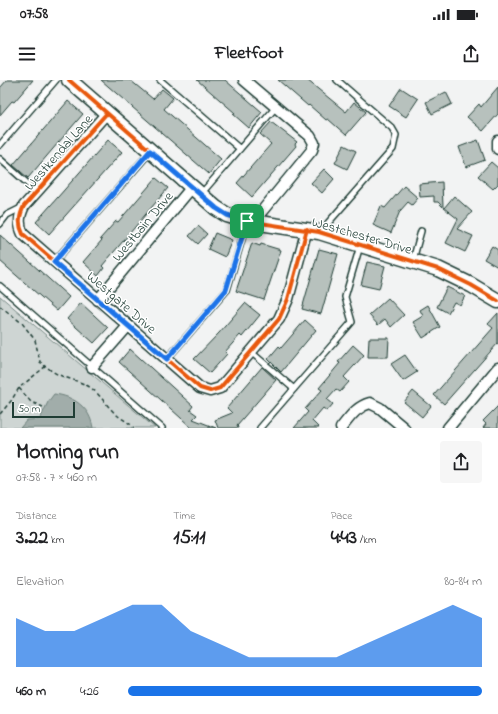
<!DOCTYPE html>
<meta charset="utf-8">
<style>
body{margin:0;font-family:"Indie Flower",sans-serif;background:#f6f6f6;color:#202124;height:100vh;display:flex;flex-direction:column;font-size:15px;white-space:nowrap}
*{box-sizing:border-box;margin:0}
p{font-size:13px;color:#757577}
.icon{flex:none;width:22px;height:22px;fill:none;stroke:currentColor;stroke-width:2;stroke-linecap:round;stroke-linejoin:round}
.map{position:relative;height:348px;overflow:hidden}
.sheet{display:flex;flex-direction:column;background:#fff;flex:1}
.sheet>*{flex:none}
.scale{position:absolute;left:12px;bottom:10px;width:63px;box-sizing:border-box;padding-left:4px;border:2px solid #1f3d34;border-top:0;font-size:11px;line-height:14px;white-space:nowrap;color:#1f3d34;-webkit-text-stroke:3px #fff;paint-order:stroke}
.pin{position:absolute;display:grid;place-items:center;width:34px;height:34px;color:#fff;margin:-17px;border-radius:8px;box-shadow:0 2px 6px #0006}
.round{display:grid;place-items:center;flex:none;width:42px;height:42px;border-radius:4px;background:#f6f6f6}
.head{display:flex;align-items:center;justify-content:space-between;height:68px;padding:0 16px}
h1{font-size:22px;font-weight:800;line-height:30px}
.metrics{display:grid;grid-template-columns:repeat(3,1fr);gap:6px;height:68px;padding:4px 16px}
.metrics div{display:grid;align-content:center}
.metrics b{font-size:20px;font-weight:800}
.metrics small{font-size:11px;font-weight:400}
.metrics p{font-size:11px}
.chart{height:112px;padding:8px 16px}
.chart p{display:flex;justify-content:space-between}
.chart svg{width:100%;height:72px;margin-top:4px;fill:#1a73e8;opacity:.7}
ul{padding:0 16px;list-style:none;font-size:13px}
li{display:grid;grid-template-columns:64px 48px 1fr;align-items:center;height:30px}
li i{height:10px;border-radius:5px;background:#1a73e8}
.status{display:flex;justify-content:space-between;align-items:center;height:28px;padding:0 20px;background:#fff;direction:ltr}
.status svg{height:11px;fill:currentColor}
header{display:flex;justify-content:space-between;align-items:center;height:52px;padding:0 16px;background:#fff;font-size:18px;font-weight:800}
.map>svg:first-child{display:block}
.green{fill:#ced5d3;stroke:#768984}
.water{fill:#a1adaa;stroke:#6d807b}
.building{fill:#b7c1bd;stroke:#1f3d34}
.lines{fill:none;stroke-linecap:round;stroke-linejoin:round}
.lane-casing{stroke:#1f3d34;stroke-width:8}
.street-casing{stroke:#1f3d34;stroke-width:13}
.secondary-casing{stroke:#1f3d34;stroke-width:17}
.path{stroke:#1f3d34;stroke-width:1.5;stroke-dasharray:4 3;stroke-linecap:butt}
.lane{stroke:#fff;stroke-width:5}
.street{stroke:#fff;stroke-width:10}
.secondary{stroke:#fff;stroke-width:14}
.cycleway-casing{stroke:#fff;stroke-width:6}
.cycleway{stroke:#e8590c;stroke-width:4}
.route-casing{stroke:#fff;stroke-width:8}
.route{stroke:#1a73e8;stroke-width:5}
.labels{text-anchor:middle;stroke-width:3;stroke-linejoin:round;paint-order:stroke}
.street-label{font-size:14px;fill:#1f3d34;stroke:#fff}
</style>
<div class="status"><b>07:58</b><svg viewBox="0 0 49 12"><path d="M0 12V9h3v3zM5 12V6h3v6zM10 12V3h3v9zM15 12V0h3v12zM26 1h20v11H26zM47 4h2v5h-2z"/></svg></div>
<header><svg class="icon" aria-label="menu" viewBox="0 0 24 24"><path d="M4 6h16M4 12h16M4 18h16"/></svg>Fleetfoot<svg class="icon" aria-label="share" viewBox="0 0 24 24"><path d="M12 15V3M7 8l5-5 5 5M5 13v7h14v-7"/></svg></header>
<div class="map">
<svg width="498" height="348" viewBox="0 0 498 348">
<rect width="100%" height="100%" fill="#f2f3f3"/>
<filter id="ink" filterUnits="userSpaceOnUse"><feTurbulence type="fractalNoise" baseFrequency=".025" numOctaves="2"/><feDisplacementMap in="SourceGraphic" scale="8" xChannelSelector="R" yChannelSelector="G"/><feConvolveMatrix kernelMatrix="1 2 1 2 8 2 1 2 1" color-interpolation-filters="sRGB"/></filter>
<g filter="url(#ink)">
<path class="green" d="M0,216L155,348H0Z"/>
<path class="water" d="M54,314C73,316 90,327 93,348H20L27,340L40,339L48,322Z"/>
<path class="building" d="M7,0H33L14,22L12,21L0,35V8Z
M101,0H130L153,19L162,9L173,18L164,29L221,79L209,94Z
M197,0H225L262,32L249,48L233,34L235,33Z
M278,0H307L346,32L354,22L366,32L346,55L328,39L326,40L309,25L308,26Z
M498,7V34L483,51L467,37L479,24L481,27Z
M401,8L418,19L406,37L389,26Z
M446,12L452,24L432,34L426,22Z
M68,21L83,34L28,98L13,85Z
M271,42L297,62L295,64L296,66L252,117L237,103L271,64L260,54Z
M108,60L122,72L49,154L36,142Z
M478,60L485,80L466,87L459,67Z
M344,65L356,71L347,89L335,83Z
M491,82L498,88V104L493,109L478,96Z
M324,89L334,99L322,113L311,103Z
M156,98L168,108L102,186L104,188L98,196L83,182L102,160L100,159L116,141L118,142Z
M442,102L443,127L438,122H434V116L420,117L419,104Z
M404,106L418,118L412,125L408,122L400,131L391,153L373,145L381,126L385,128Z
M454,116L472,132L457,149L473,156L465,172L446,163L458,139L444,128Z
M198,146L207,154L198,164L189,156Z
M215,153L232,160L225,177L208,169Z
M0,155L69,217L57,231L0,181Z
M252,163L260,166L261,164L281,170L264,220L236,211Z
M492,166L498,170V187L484,179Z
M319,169L338,174L321,234L302,229Z
M367,182L385,186L379,209L361,205Z
M447,207L465,216L460,225L454,222L448,233L437,227Z
M388,218L404,235L391,247L385,239L378,245L369,235Z
M81,223L108,248L94,263L67,239Z
M245,223L260,235L242,257L240,255L225,272L227,274L210,293L194,279L219,253Z
M428,225L440,247L423,258L413,242L423,236L420,230Z
M498,233V263L444,324L434,315L493,248L488,244Z
M305,240L316,250L281,292L268,279L279,266L281,268Z
M369,258H389L388,277H368Z
M353,265L364,275L344,297L349,302L340,312L336,309L327,319L333,324L327,331L323,328L312,341L319,348H294L308,332L305,329L322,310L319,308L340,283L338,282Z
M130,269L193,326L190,330L197,335L193,339L216,348H192L119,282Z
M405,275L417,292L403,301L391,284Z
M262,287L276,300L237,345L238,348H218L215,340L232,333L227,328Z
M413,311L431,326L422,337L404,322Z
M498,326V348H483L486,344L483,341Z"/>
<g class="lines">
<defs>
<path id="lane" d="M160,0L240,69
M0,65L56,0
M0,79L37,112
M201,114L276,27
M0,144L7,135L23,127
M324,152L328,143L393,69L396,55L392,48L337,0
M413,180L421,151
M54,182L150,72
M0,206L162,348
M251,272L294,309
M167,279L227,210L247,142
M260,348L352,242L345,217L360,166"/>
<path id="street" d="M244,0L310,56L314,63L312,70L253,142
M107,33L24,126C19,136 18,144 23,154L200,308L210,311L220,308L279,239L288,219L307,149
M498,61V69
M98,220L192,107
M92,287L128,246
M341,348C350,337 356,327 370,323L380,328L404,348
M448,348L498,288"/>
<path id="secondary" d="M69,0L216,128L227,135L247,141L319,152L438,189L471,205L498,221"/>
</defs>
<use href="#lane" class="lane-casing"/>
<use href="#street" class="street-casing"/>
<use href="#secondary" class="secondary-casing"/>
<path class="path" d="M0,226L22,243L35,260L40,282L45,286
M19,308L31,322L43,327
M0,334L11,321L19,308L46,286C57,298 74,298 88,306C100,313 106,326 117,335C123,340 129,342 134,348"/>
<use href="#lane" class="lane"/>
<use href="#street" class="street"/>
<use href="#secondary" class="secondary"/>
<defs>
<path id="cycleway" d="M69,0L216,128L227,135L247,141L319,152L438,189L471,205L498,221
M107,33L24,126C19,136 18,144 23,154L200,308L210,311L220,308L279,239L288,219L307,149"/>
</defs>
<use href="#cycleway" class="cycleway-casing"/>
<use href="#cycleway" class="cycleway"/>
</g>
</g>
<g class="lines" filter="url(#ink)">
<defs>
<path id="route" d="M150,71L216,128L227,135L247,141L226,210L167,279L54,182Z"/>
</defs>
<use href="#route" class="route-casing"/>
<use href="#route" class="route"/>
</g>
<g class="labels">
<g class="street-label">
<text transform="translate(58 72) rotate(-49)" y="5">Westkendal Lane</text>
<text transform="translate(142 146) rotate(-50)" y="5">Westbain Drive</text>
<text transform="translate(362 155) rotate(16)" y="5">Westchester Drive</text>
<text transform="translate(122 222) rotate(41)" y="5">Westgate Drive</text>
</g>
</g>
</svg>
<div class="scale">50 m</div>
<div class="pin" style="left:247px;top:141px;background:#1e9e55"><svg class="icon" aria-label="arrive" viewBox="0 0 24 24"><path d="M6 21V4h12l-3 4 3 4H6"/></svg></div>
</div>
<section class="sheet">
<div class="head"><div><h1>Morning run</h1><p>07:58 · 7 × 460 m</p></div><a class="round"><svg class="icon" aria-label="share" viewBox="0 0 24 24"><path d="M12 15V3M7 8l5-5 5 5M5 13v7h14v-7"/></svg></a></div>
<div class="metrics">
<div><p>Distance</p><b>3.22<small> km</small></b></div>
<div><p>Time</p><b>15:11</b></div>
<div><p>Pace</p><b>4:43<small> /km</small></b></div>
</div>
<div class="chart"><p><span>Elevation</span>80–84 m</p>
<svg viewBox="0 0 160 44" preserveAspectRatio="none"><path d="M0 44V14L10 22L20 22L30 14L40 6L50 6L60 22L70 30L80 38L90 38L100 38L110 38L120 30L130 22L140 14L150 6L160 14V44z"/></svg>
</div>
<ul>
<li><b>460 m</b>4:26<i style="width:100%"></i></li>
</ul>
</section>
